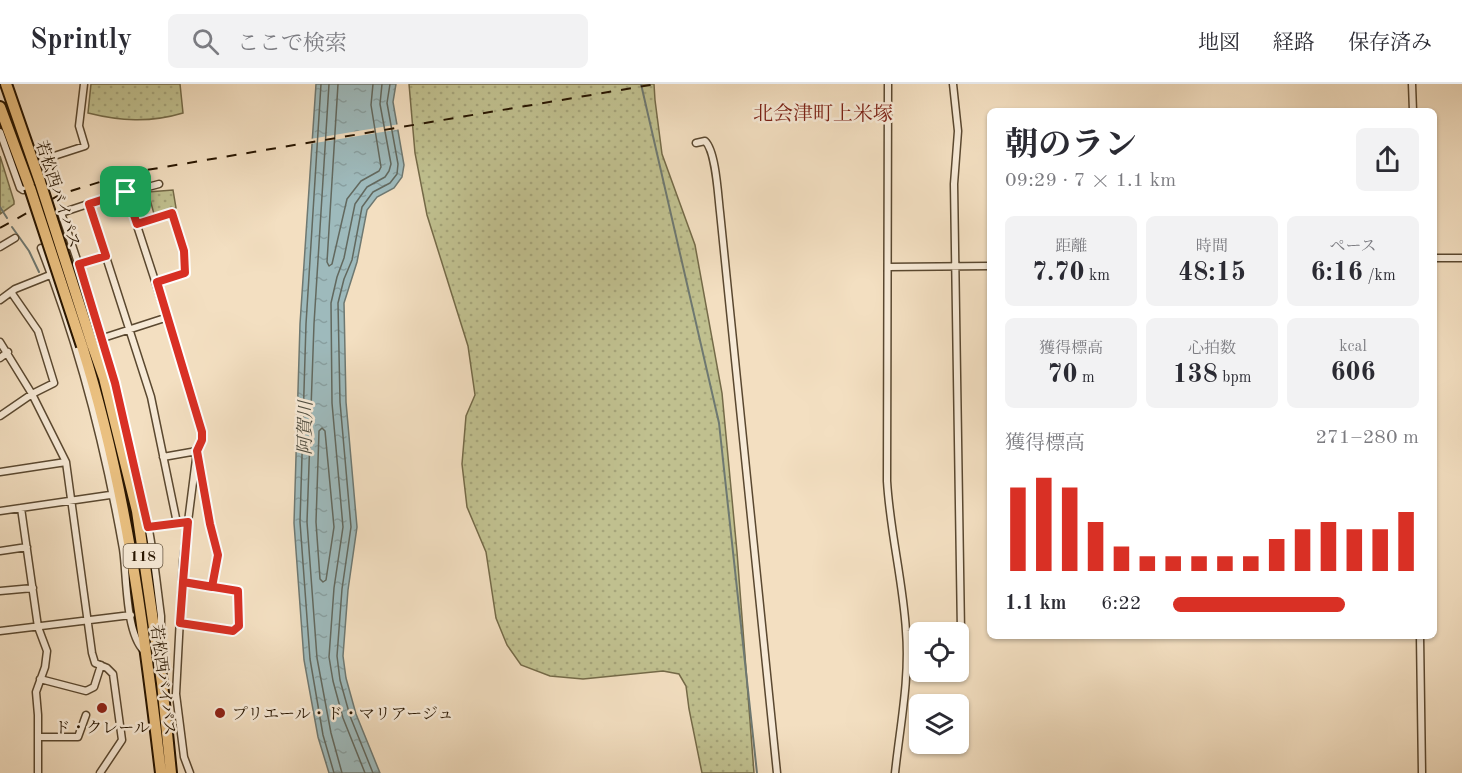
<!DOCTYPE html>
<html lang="ja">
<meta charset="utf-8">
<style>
body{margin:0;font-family:"Old Standard TT","Noto Serif JP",serif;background:#f2f2f3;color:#2b2b33;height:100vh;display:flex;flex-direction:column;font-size:22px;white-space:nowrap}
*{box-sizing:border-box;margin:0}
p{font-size:20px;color:#7c7c81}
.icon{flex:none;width:33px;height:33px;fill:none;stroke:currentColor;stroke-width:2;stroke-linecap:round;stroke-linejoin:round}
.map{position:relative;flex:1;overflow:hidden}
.sheet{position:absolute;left:987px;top:24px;width:450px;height:531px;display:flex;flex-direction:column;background:#fff;border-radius:9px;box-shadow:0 2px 4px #0004}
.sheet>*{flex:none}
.fabs{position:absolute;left:909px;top:538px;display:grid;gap:12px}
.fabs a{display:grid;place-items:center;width:60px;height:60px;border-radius:9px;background:#fff;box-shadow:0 2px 4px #0004;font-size:30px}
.pin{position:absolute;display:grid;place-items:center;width:51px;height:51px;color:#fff;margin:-26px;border-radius:12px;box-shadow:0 3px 9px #0006}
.round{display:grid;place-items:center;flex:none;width:63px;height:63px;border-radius:9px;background:#f2f2f3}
.summary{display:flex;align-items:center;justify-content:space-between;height:102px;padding:0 18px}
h1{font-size:33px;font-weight:700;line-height:45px}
.metrics{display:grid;grid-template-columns:repeat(3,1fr);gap:9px;height:102px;padding:6px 18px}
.metrics div{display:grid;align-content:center;border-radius:9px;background:#f2f2f3;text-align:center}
.metrics b{font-size:26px;font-weight:700}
.metrics small{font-size:16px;font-weight:400}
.metrics p{font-size:16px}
.chart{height:168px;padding:12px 18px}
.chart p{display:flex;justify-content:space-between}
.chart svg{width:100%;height:108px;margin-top:6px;stroke:#d93025;stroke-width:6}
ul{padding:0 18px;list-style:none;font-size:20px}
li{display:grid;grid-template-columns:96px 72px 1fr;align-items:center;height:45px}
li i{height:15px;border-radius:8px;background:#d93025}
header{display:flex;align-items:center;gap:36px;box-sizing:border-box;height:84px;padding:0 30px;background:#fff;border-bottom:2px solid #e1e1e2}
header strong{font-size:28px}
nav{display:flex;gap:33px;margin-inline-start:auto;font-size:21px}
.search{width:420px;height:54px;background:#f2f2f3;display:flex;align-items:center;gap:15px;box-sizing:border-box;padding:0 21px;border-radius:9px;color:#7c7c81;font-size:22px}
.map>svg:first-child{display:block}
.green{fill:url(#green-dots);stroke:#746a48;stroke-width:1.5}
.water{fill:url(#water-ripples);stroke:#6e7871;stroke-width:1.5}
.pier{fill:#f3dfc1}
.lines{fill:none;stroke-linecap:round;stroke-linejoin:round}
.shore{stroke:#62685e;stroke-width:1.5}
.stream{stroke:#6e7871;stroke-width:2}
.street-casing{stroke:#5a4830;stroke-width:9}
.highway-casing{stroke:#271500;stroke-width:14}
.street{stroke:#f7ead7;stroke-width:6}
.highway{stroke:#eac080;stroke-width:10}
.rail{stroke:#271500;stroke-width:2;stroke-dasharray:10 10;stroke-linecap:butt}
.highway-bridge-casing{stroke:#271500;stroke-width:14;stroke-linecap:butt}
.highway-bridge{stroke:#eac080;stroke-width:10}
.route-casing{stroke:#fff;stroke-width:12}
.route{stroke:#d93025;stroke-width:8}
.poi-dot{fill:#8f2418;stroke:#f7ead7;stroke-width:2}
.labels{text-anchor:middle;stroke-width:5;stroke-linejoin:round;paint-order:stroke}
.shield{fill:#f7ead7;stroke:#655540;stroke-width:1.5}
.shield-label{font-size:15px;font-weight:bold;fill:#271500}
.street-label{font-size:16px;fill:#271500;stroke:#f7ead7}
.poi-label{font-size:16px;fill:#271500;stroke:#f7ead7;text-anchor:start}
.water-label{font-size:18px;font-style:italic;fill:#514f42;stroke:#f7ead7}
.quarter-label{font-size:20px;fill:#7a1f14;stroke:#f7ead7}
</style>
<header>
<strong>Sprintly</strong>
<div class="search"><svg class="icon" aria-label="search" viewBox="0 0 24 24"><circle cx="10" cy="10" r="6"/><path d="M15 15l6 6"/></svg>ここで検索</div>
<nav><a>地図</a><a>経路</a><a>保存済み</a></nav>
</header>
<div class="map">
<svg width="1462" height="689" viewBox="0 0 1462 689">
<defs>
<pattern id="green-dots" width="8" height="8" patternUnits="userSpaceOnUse" patternTransform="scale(1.5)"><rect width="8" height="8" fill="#c0c08f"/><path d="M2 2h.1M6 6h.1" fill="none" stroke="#a5a47a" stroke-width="1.8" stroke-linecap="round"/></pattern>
<pattern id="water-ripples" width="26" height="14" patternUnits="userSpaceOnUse" patternTransform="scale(1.5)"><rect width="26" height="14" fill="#9ebabc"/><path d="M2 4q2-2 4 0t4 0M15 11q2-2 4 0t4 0" fill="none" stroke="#889fa0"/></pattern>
</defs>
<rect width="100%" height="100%" fill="#f3dfc1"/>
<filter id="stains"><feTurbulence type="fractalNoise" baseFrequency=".00333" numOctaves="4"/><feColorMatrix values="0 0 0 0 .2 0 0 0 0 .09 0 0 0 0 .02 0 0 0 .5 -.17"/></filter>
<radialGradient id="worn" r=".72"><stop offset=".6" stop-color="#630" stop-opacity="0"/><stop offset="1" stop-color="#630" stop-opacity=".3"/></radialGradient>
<path class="green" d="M91,0H180L183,29C150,39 120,37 88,29Z
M409,0H654L655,16L662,70L695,161L722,309L737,468L754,689H702L689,625L686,602L679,590L663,587L583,595L550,592L521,581L507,561L496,534L486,468L467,423L462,380L466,332L475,311L468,262L427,131L415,69Z
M0,72L14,117V120L0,130Z
M173,106L176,124L154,130L148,108Z"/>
<path class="water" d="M316,0H396L393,18L404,81L402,93L394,104L377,113L367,126L357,178L344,219L346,318L357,443L348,506L343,572L346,594L356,630L380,689H329L318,653L304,576L294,439L300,240Z"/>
<path class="pier" d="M400,40L401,45L309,60L310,55Z"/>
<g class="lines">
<path class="shore" d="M321,0L306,240L300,438L310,575L323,651L334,689
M329,0L314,240L307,438L317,574L331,649L342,689
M338,0L327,178L329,182L332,180L347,115L361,97L379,87L381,83L371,21L373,0
M322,344L325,347L334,443L326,496L323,498L320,495L316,438L319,347Z
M365,689L343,634L333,597L329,573L334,504L343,443L332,319L331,219L337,193L344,174L355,120L367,103L385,93L389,87L391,80L380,20L382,0
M373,689L350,632L340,596L337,572L342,505L351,443L340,318L338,219L344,195L352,176L362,123L373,108L390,99L397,90L398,80L387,19L390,0"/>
<path class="stream" d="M641,0L719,339L757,689
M0,123L7,134
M12,143L29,167L39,188"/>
<defs>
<path id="street" d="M888,0L887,397C890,448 903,497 906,547C910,594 900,642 895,689
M953,0L958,47L954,100L961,548
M1412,0L1413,27
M0,48L20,104L23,106L31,105
M696,59L705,57C716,67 718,112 720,128L777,689
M51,73L85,62L79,42L84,0
M126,108L177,264L202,348V356L197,367L183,477L176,610L184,673L190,689
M89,120L151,313L177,439L148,443
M137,140L172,128L184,167L185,189L157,199
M0,163L15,154
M41,164C79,261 105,363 123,465C127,491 125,548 144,567
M1434,174H1462
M888,183L990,182
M67,185L106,172
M0,216L15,205L55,189
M103,254L168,233
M0,258L32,310L66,378L92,569L95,579L107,584L113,590L122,656L100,689
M0,274L8,268
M0,332L32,310L54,299L38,247L11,208
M163,373L197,367L210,440L217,471L212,503
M0,388L66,378
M21,424L38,543L47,567L45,583L36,608L38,631V689
M0,427L110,411
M0,467L27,463
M0,507L33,504
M180,539L233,547L239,542L238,507L183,498
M0,547L131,531
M154,549L161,545V532C157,502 154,471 148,441C126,335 97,231 61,129L100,116L159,100
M1420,552L1422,689
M40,595L86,607L94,603L101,581
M38,653H78L86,631"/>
<path id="highway" d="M6,0L40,98
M0,23L30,104
M92,260L104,294L137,427L162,599L171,689
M82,262C126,401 144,545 161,689"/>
</defs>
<use href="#street" class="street-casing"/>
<use href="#highway" class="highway-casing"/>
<use href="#street" class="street"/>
<use href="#highway" class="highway"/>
<path class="rail" d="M0,144L61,110L129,89L656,0"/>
<defs>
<path id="highway-bridge" d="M40,98L92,260
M30,104L82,262"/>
</defs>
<use href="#highway-bridge" class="highway-bridge-casing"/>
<use href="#highway-bridge" class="highway-bridge"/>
</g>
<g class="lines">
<defs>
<path id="route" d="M126,108L89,120L106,172L79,180L115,299L148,443L188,438L183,498L238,507L239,542L233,547L180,539L183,498L212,503L218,471L210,440L197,367L202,356V348L157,198L185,189L184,167L172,129L137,140L126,108"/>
</defs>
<use href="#route" class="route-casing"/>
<use href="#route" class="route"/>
</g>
<g class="poi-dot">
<circle cx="102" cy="624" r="6"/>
<circle cx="220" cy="629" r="6"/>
</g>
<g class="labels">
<rect class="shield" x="123.5" y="460" width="39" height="24" rx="4.5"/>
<g class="shield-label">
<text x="143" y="477">118</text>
</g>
<g class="street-label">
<text transform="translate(59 110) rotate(72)" y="6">若松西バイパス</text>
<text transform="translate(164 596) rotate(83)" y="6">若松西バイパス</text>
</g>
<g class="poi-label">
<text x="232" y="635">プリエール・ド・マリアージュ</text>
<text x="102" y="649" text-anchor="middle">ド・クレール</text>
</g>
<g class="water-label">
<text transform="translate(305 344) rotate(-89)" y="6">阿賀川</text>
</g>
<g class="quarter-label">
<text x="823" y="36">北会津町上米塚</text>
</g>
</g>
<rect width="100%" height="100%" filter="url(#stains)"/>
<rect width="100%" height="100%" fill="url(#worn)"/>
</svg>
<div class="fabs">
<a><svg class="icon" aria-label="locate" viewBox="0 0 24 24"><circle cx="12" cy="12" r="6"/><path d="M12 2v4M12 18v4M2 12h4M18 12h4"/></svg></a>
<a><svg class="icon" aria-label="layers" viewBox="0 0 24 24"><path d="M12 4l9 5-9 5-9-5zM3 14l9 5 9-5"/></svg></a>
</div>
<div class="pin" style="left:126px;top:108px;background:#1e9e55"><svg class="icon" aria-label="arrive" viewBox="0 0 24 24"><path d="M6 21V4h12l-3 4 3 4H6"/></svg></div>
<section class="sheet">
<div class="summary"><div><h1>朝のラン</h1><p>09:29 · 7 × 1.1 km</p></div><a class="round"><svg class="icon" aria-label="share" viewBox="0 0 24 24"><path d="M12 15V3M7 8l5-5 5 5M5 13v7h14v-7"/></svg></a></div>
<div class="metrics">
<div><p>距離</p><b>7.70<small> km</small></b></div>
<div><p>時間</p><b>48:15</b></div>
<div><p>ペース</p><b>6:16<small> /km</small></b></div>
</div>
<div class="metrics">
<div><p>獲得標高</p><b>70<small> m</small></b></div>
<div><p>心拍数</p><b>138<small> bpm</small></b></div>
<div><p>kcal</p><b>606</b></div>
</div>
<div class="chart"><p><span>獲得標高</span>271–280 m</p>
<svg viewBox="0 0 160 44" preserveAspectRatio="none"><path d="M5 44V10M15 44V6M25 44V10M35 44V24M45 44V34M55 44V38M65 44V38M75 44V38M85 44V38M95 44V38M105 44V31M115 44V27M125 44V24M135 44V27M145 44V27M155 44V20"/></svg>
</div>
<ul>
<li><b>1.1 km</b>6:22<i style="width:70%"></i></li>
</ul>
</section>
</div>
